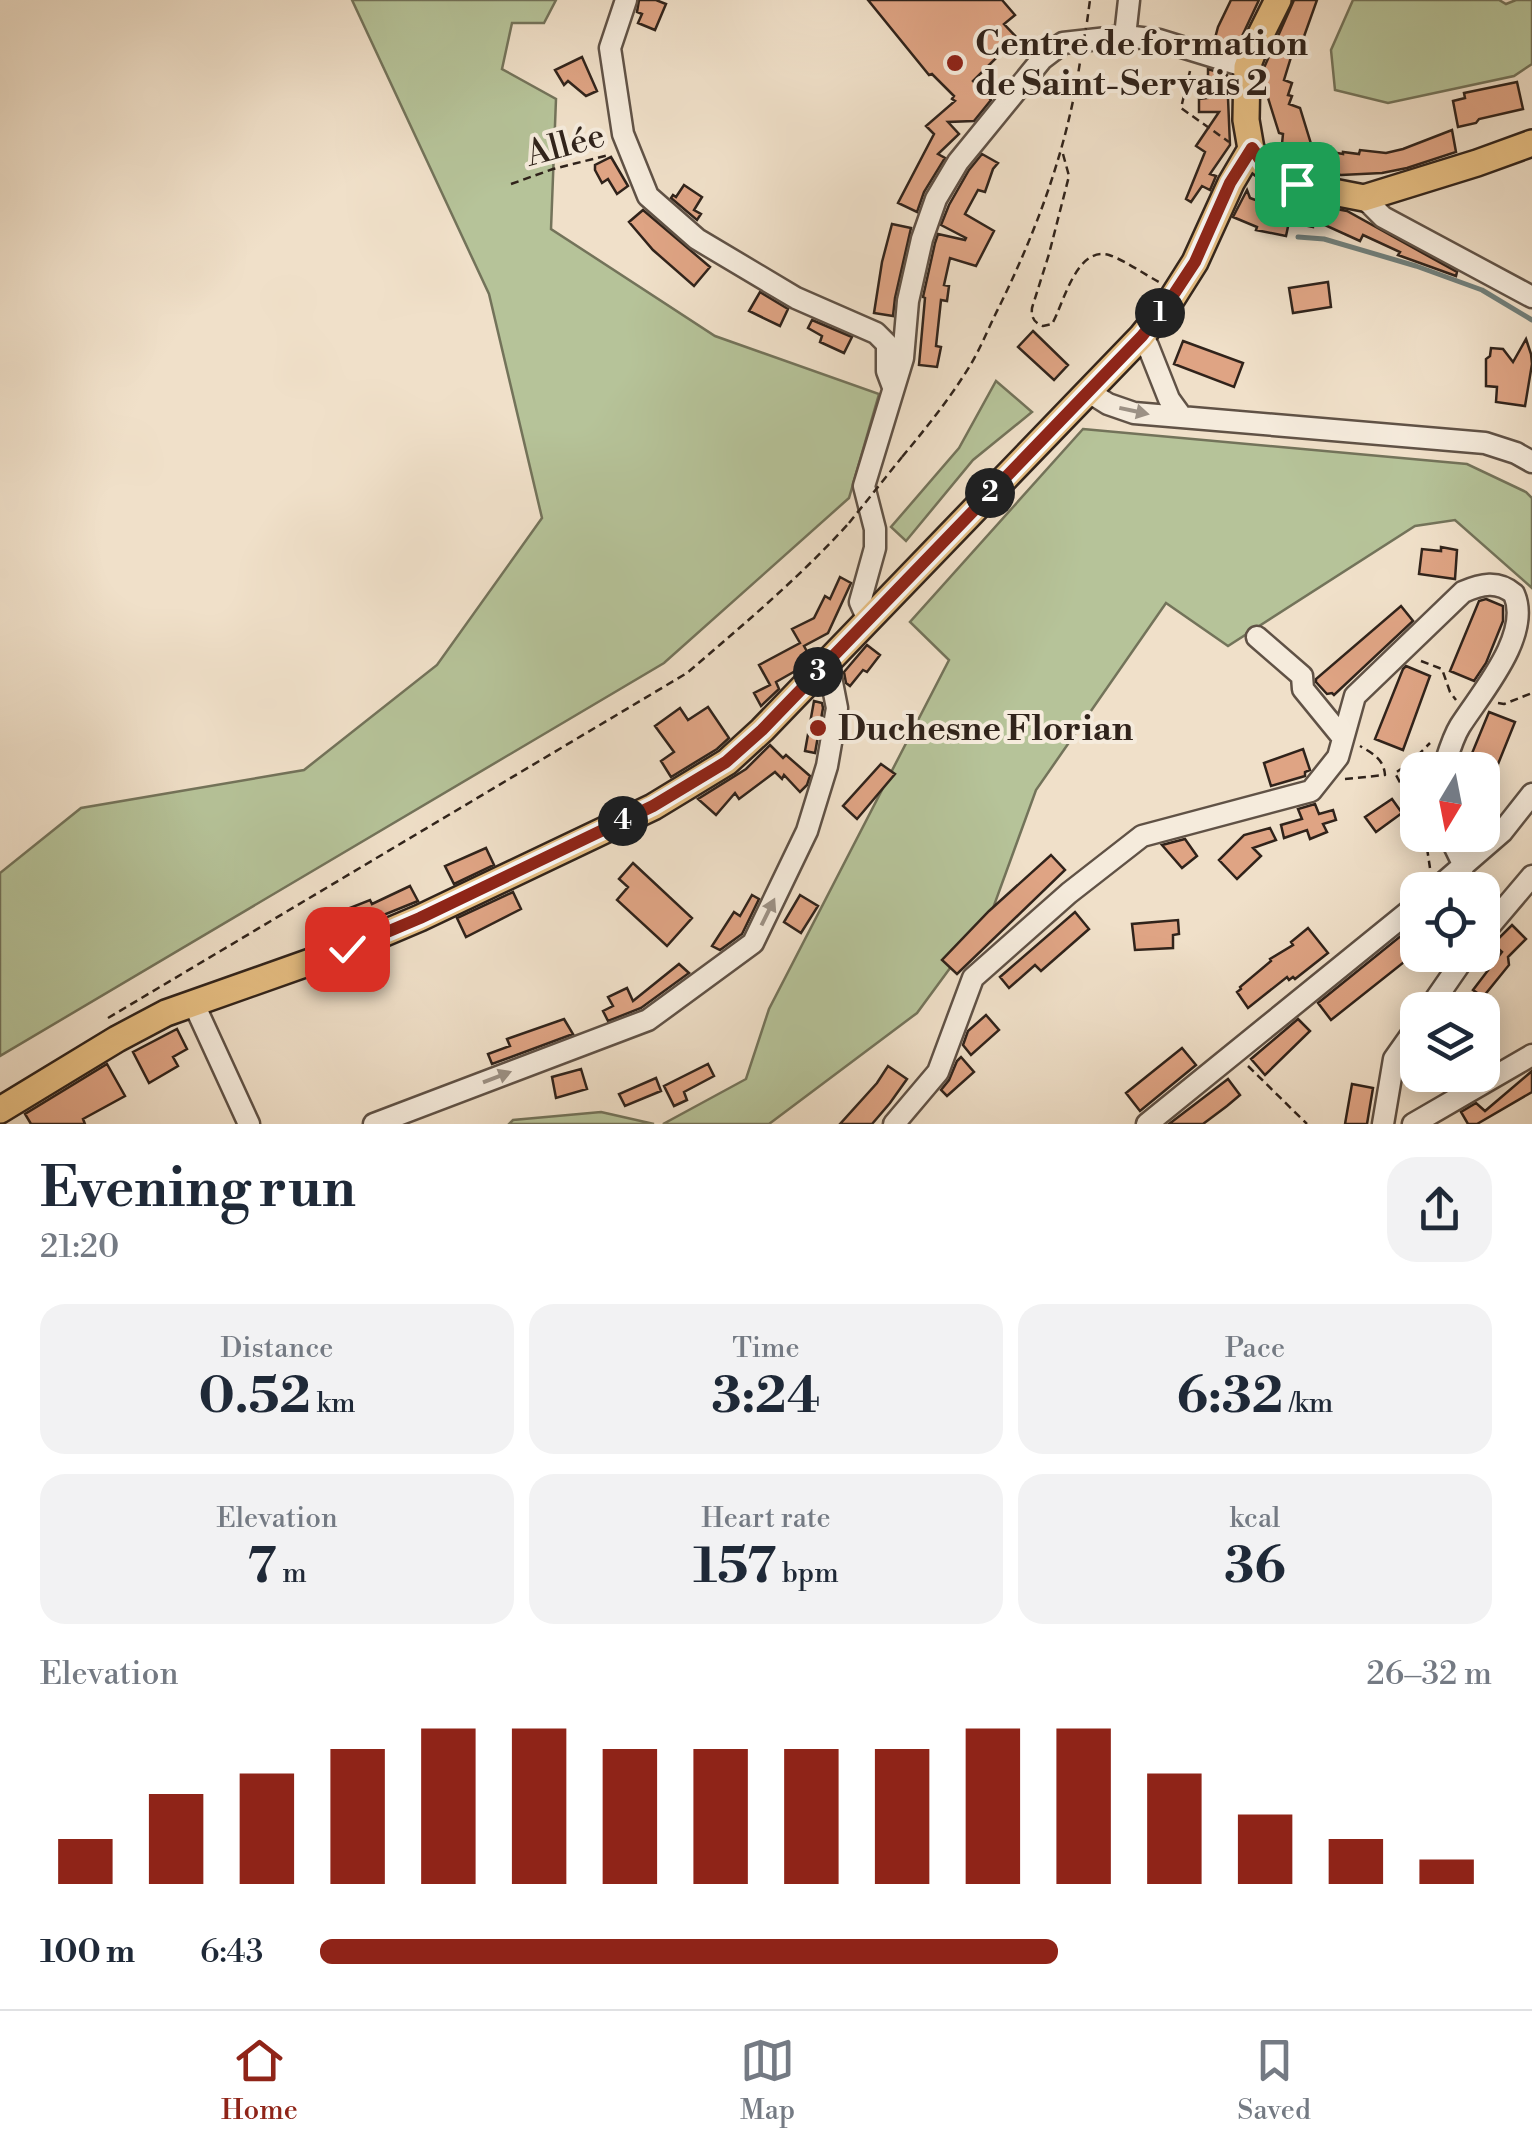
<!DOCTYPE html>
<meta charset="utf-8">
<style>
body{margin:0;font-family:"Libre Bodoni",serif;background:#f2f2f3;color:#1f2937;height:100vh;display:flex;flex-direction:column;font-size:38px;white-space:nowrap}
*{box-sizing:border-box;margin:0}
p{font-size:32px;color:#747a83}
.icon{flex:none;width:55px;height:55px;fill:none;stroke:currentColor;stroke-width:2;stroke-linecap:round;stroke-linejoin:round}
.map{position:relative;height:1124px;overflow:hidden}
.drawer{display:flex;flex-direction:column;background:#fff;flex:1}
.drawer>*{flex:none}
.needle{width:65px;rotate:190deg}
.controls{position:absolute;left:1400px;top:752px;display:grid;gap:20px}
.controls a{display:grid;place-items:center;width:100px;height:100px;border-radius:20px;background:#fff;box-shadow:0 5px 25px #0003;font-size:50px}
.pin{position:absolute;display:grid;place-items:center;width:85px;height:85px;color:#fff;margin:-42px;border-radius:20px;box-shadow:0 5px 15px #0006}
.km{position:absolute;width:50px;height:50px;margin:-25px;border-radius:50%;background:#222;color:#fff;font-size:28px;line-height:50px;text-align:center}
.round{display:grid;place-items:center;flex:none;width:105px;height:105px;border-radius:30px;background:#f2f2f3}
.summary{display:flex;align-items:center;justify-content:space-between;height:170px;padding:0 40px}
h1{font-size:55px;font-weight:800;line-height:75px}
.figures{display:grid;grid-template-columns:repeat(3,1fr);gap:15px;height:170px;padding:10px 40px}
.figures div{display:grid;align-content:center;border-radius:25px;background:#f2f2f3;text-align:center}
.figures b{font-size:50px;font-weight:800}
.figures small{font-size:28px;font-weight:400}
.figures p{font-size:28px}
.chart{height:280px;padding:20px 40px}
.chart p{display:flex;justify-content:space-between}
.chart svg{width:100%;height:180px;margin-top:10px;stroke:#8f2418;stroke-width:6}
ul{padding:0 40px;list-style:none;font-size:32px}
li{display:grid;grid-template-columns:160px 120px 1fr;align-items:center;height:75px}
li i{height:25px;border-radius:12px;background:#8f2418}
.tab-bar{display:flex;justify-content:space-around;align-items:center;height:140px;border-top:2px solid #e0e1e3;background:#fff;font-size:28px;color:#747a83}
.tab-bar a{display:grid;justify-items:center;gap:5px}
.tab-bar .on{color:#8f2418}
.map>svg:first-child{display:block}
.green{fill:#b6c399;stroke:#73735a;stroke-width:2.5}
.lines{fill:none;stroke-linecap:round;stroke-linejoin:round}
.stream{stroke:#707f7b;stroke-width:5}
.building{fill:#dfa484;stroke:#30231b;stroke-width:2.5}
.minor-casing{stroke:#605246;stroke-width:25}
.major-casing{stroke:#30231b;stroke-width:30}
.path{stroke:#30231b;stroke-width:2.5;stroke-dasharray:8 5;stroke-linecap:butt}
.minor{stroke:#f5ebdc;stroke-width:20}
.major{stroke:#e8c084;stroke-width:25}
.path-bridge{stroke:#30231b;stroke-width:2.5;stroke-dasharray:8 5;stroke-linecap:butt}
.oneway{fill:#9c9185}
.route-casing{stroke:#fff;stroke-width:20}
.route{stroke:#8f2418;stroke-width:12}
.poi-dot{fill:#8f2418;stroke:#f5ebdc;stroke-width:4}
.labels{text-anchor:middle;stroke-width:8;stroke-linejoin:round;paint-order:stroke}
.poi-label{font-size:35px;font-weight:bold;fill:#30231b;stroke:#f5ebdc;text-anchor:start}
.street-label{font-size:35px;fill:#30231b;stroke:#f5ebdc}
</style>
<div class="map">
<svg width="1532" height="1124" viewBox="0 0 1532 1124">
<rect width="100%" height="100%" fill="#f0e0c9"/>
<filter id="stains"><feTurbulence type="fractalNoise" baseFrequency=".002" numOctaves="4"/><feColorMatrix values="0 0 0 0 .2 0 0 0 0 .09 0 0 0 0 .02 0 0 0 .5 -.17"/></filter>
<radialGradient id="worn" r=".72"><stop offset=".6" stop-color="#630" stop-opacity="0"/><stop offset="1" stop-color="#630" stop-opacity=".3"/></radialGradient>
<path class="green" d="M352,0H556L544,23H512L502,69L556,99L551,229L715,336L879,394L849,498L664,663L0,1056V873L81,808L304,770L437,665L542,518L489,294Z
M1353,0H1499L1506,4L1516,0H1532V64L1514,76L1388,103L1335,90L1331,50Z
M996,381L1032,412L973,460L906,541L891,527L959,448Z
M1083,429L1467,464L1526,492L1532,498V588L1455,520L1415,526L1228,646L1166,603L1036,790L992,911L917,1013L769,1124H663L746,1079L769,1009L949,660L910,622Z
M601,1112L654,1124H509L513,1120Z"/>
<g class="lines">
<path class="stream" d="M1298,237L1324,239L1416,266L1482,290L1532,320"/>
</g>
<path class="building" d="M639,0H656L666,4L655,30L638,23L642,14L637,12Z
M868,0H1002L1015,15L1004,24L1020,41L1010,52L1006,48L973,81L991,100L974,121L948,122L959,134L938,154L945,158L924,192L917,212L898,203L934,134L926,126L955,101L952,99L954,96L932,74L929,75Z
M1231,0H1259L1236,49L1214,42L1218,27Z
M1294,0H1317L1302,42H1306L1301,56L1292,54L1284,80L1292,83L1288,95L1292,96L1289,104L1300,108L1312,147L1282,144L1283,134L1279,133L1263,82V70Z
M582,57L597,91L586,96L568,81L564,85L555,70Z
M1208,69L1227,75L1230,145L1210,174L1216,176L1210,190L1202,186L1191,202L1186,199L1205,152L1196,146L1219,112H1199V99L1208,98Z
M1517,82L1523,109L1479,119L1476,123L1458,127L1453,101L1465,98L1464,93Z
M1452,130L1456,152L1407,168L1382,173L1341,175L1316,170L1320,150L1343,154V152L1359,154L1360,150L1386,153L1403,149Z
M982,154L998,163L993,169L985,192L978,190L965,214L994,231L976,266L950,258L944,285L949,286L947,301L941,300L936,346L941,347L937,367L919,365L925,298L923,297L935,243L938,234L965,240L966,238L941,225L949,205L969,170Z
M611,157L628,186L617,194L608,179L602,183L595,170V165Z
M684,185L702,197L694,210L701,214L697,220L671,198L673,195L676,197Z
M1247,190L1250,198L1261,202L1303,209L1304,203L1347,211L1457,272L1456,276L1398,255L1400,252L1363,235L1360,241L1314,220L1313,227L1289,222L1286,236L1256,230L1257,227L1233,217Z
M643,210L710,267L694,286L653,250L629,222Z
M892,224L911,228L895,298L893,316L874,313L882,262Z
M1328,282L1331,307L1293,313L1289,288Z
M760,292L788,309L780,326L749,311Z
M812,320L852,337L844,353L820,342L822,336L808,328Z
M1033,331L1068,365L1054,380L1018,347Z
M1526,339L1531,354L1532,364L1525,406L1496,402L1497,387L1486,386V359L1490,356L1491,348L1503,349L1513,362Z
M1183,341L1243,363L1234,387L1174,364Z
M1441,547L1457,550L1455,579L1419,574L1422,549L1441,551Z
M840,577L851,583L828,633L804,646L810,657L797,670L776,682L779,689L761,706L754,693L770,685L759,665L800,643L792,629L814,618L825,596L830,599Z
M1486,599L1503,606V621L1486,663L1474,681L1450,671L1479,601Z
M1401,606L1413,621L1334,695L1332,693L1327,694L1316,682V679Z
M867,645L880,655L867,672L863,670L850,686L846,683L844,672Z
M1406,666L1430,676L1403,750L1375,739L1403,669Z
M814,701L822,703L823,708L815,753L805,751Z
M708,707L729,738L717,749L671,777L661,761L674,752L655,726L680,708L688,720Z
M1489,712L1515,722L1494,774L1468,763Z
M770,745L783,758L786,755L810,776L807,785L800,792L784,775L782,779L775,772L739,799L735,793L716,815L698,799L746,769Z
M1303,749L1310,770L1305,772V776L1271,786L1264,763Z
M881,764L895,774L857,819L843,806Z
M1392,799L1402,813L1376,832L1365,817Z
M1315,804L1319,814L1333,810L1336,820L1323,824L1327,832L1310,839L1307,830L1284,838L1281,825L1302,819L1298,809Z
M1270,828L1276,840L1253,848L1261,856L1237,879L1219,860L1244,835Z
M1185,839L1197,856L1182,868L1162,845Z
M486,848L494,865L454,884L445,866Z
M1051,855L1065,870L957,974L942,960L989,911Z
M633,863L692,918L667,946L617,900L628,887L619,879Z
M410,886L418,901L317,942L309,924L370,900L372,904Z
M513,892L521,909L466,937L457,918Z
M752,895L759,899L742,934L720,950L712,946L734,912L740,916Z
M800,895L818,906L801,933L784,922Z
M1075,912L1089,929L1041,971L1035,965L1009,988L1000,977Z
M1178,920L1179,934L1173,935V948L1135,950L1132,924Z
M1418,922V951L1331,1020L1318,1003Z
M1512,925L1526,939L1508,957L1509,965L1483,997L1473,990L1502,952L1493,944Z
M1308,928L1328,953L1295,979L1293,977L1289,980L1287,977L1248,1008L1237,992L1241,989L1240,987L1271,961L1270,959L1293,945L1291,942Z
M679,964L689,973L641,1008L608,1021L603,1011L613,1006L608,997L627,988L633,1001Z
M986,1015L999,1030L971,1055L963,1045L968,1031Z
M564,1019L573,1034L492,1064L488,1054L510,1046L507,1039Z
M1298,1019L1310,1031L1265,1075L1251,1059Z
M177,1029L187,1049L173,1057L178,1066L149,1083L133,1052Z
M1182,1048L1196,1065L1140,1111L1126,1093Z
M961,1057L974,1072L947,1096L941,1090L949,1080L957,1061Z
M107,1064L125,1096L83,1119L85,1124H31L25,1114Z
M708,1064L714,1076L684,1092L687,1100L674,1106L664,1086Z
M888,1066L907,1079L890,1103L872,1124H840L877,1083Z
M581,1069L587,1089L556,1098L552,1077Z
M1532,1071V1092L1477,1124H1468L1461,1112L1476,1103L1485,1111Z
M656,1078L661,1091L625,1106L619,1094Z
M1228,1079L1240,1095L1227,1106L1203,1124H1169Z
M1352,1084L1373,1088L1367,1124H1345Z"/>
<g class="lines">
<defs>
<path id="minor" d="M626,0L610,48L623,134L648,196L697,239L796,298L876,333L887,344V371L893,387
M1125,36L1129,0
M1364,198L1383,217L1532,297
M1141,337L1148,346L1169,399L1182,417
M1089,392L1108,404L1134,413L1485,443L1516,453L1532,462
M868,620L860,602L875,548V529L864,486L903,358L908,301L922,239L936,199L958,162L1042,59L1063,43L1125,36L1159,40L1247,67
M1257,637L1302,676L1303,689L1343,738
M1449,835L1464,866
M1435,890L1502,832L1532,794
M1482,935L1532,876
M193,1002L249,1124
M1428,1010L1466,955
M374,1124L648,1020L753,943L807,831L827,766L837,708L828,662
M894,1124L938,1072L973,978L1069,893L1142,836L1311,791L1338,757L1355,696L1463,592C1481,584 1498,580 1514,594C1532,635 1481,693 1460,726C1452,739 1448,755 1443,770
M1147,1124L1418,904
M1383,1124L1394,1059L1418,1025
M1413,1124L1532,1055"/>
<path id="major" d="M1278,0L1256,44L1247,67L1246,120L1251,149L1259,161L1275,174L1297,185L1364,198L1477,163L1532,143
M0,1110L117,1039L166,1013L347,949L420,918L653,807L727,762L762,730L1141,337L1171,300L1195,262L1231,183L1251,149"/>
</defs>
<use href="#minor" class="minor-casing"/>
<use href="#major" class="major-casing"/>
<path class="path" d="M1087,22L1090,0
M1190,71L1181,108L1229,142
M1063,154L1069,176L1049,254L1032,308C1031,317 1034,323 1043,326L1052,324C1064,303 1076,246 1109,255C1124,260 1144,274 1159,282
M511,184L553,169L609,155
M902,457C927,427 951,397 971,364C981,347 989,327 998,309C1037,230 1067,149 1080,62
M1421,661L1442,669L1450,692L1456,700
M1498,703L1504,704L1532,693
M1345,779L1385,775C1384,759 1372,753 1360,746
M1418,817L1395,773L1410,763L1430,743
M1425,835L1430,868
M108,1018L687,673C743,625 799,578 849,523
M1248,1066L1307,1124"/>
<use href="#minor" class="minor"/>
<use href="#major" class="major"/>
<path class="path-bridge" d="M1081,55L1086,28
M849,523L902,457"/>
</g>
<defs><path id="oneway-solid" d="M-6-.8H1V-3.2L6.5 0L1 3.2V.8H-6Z" transform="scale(2.5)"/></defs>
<g class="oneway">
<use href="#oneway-solid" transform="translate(1134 411) rotate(12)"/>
<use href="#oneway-solid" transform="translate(768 912) rotate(-64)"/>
<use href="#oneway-solid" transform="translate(497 1077) rotate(-21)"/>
</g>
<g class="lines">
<defs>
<path id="route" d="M347,949L420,918L653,806L726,762L762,730L1142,336L1170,300L1195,262L1230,183L1252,148L1266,168L1297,184"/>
</defs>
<use href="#route" class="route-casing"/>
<use href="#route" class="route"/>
</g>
<g class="poi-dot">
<circle cx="955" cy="63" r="10"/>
<circle cx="818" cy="728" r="10"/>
</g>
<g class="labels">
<g class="poi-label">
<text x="975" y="55">Centre de formation<tspan x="975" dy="40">de Saint-Servais 2</tspan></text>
<text x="838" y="740">Duchesne Florian</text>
</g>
<g class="street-label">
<text transform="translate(565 144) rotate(-15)" y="12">Allée</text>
</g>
</g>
<rect width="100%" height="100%" filter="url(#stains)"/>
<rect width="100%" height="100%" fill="url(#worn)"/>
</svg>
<div class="controls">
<a><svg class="needle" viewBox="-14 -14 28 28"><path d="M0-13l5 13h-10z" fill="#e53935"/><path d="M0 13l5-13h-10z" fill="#747a83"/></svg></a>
<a><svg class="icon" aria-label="locate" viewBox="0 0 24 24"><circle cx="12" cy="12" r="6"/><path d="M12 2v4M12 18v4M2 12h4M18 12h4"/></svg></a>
<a><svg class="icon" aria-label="layers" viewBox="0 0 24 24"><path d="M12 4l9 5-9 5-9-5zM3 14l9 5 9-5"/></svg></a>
</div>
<div class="pin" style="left:1297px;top:184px;background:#1e9e55"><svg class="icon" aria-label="arrive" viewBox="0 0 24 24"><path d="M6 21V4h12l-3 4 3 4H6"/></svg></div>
<div class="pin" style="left:347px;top:949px;background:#d93025"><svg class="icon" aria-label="check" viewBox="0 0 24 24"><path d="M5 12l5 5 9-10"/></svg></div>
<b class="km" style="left:1160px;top:313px">1</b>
<b class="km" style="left:990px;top:493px">2</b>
<b class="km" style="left:818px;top:672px">3</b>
<b class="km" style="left:623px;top:821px">4</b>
</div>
<section class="drawer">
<div class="summary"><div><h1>Evening run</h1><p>21:20</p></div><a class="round"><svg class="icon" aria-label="share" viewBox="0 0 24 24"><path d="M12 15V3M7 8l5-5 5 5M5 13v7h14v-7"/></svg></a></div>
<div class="figures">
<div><p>Distance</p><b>0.52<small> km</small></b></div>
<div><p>Time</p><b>3:24</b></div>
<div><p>Pace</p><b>6:32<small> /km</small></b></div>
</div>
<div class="figures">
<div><p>Elevation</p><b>7<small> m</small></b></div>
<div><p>Heart rate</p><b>157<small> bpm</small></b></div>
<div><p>kcal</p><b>36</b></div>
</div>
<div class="chart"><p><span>Elevation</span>26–32 m</p>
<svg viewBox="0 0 160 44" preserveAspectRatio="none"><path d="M5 44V33M15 44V22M25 44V17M35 44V11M45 44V6M55 44V6M65 44V11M75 44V11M85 44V11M95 44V11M105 44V6M115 44V6M125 44V17M135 44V27M145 44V33M155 44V38"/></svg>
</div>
<ul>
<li><b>100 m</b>6:43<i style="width:63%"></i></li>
</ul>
</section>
<nav class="tab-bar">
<a class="on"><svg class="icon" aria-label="home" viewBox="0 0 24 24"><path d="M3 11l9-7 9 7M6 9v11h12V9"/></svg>Home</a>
<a><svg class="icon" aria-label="map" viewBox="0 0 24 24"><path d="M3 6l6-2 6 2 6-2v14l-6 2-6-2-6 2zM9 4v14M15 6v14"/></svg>Map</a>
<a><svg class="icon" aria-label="saved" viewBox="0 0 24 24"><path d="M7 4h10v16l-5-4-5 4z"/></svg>Saved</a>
</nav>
